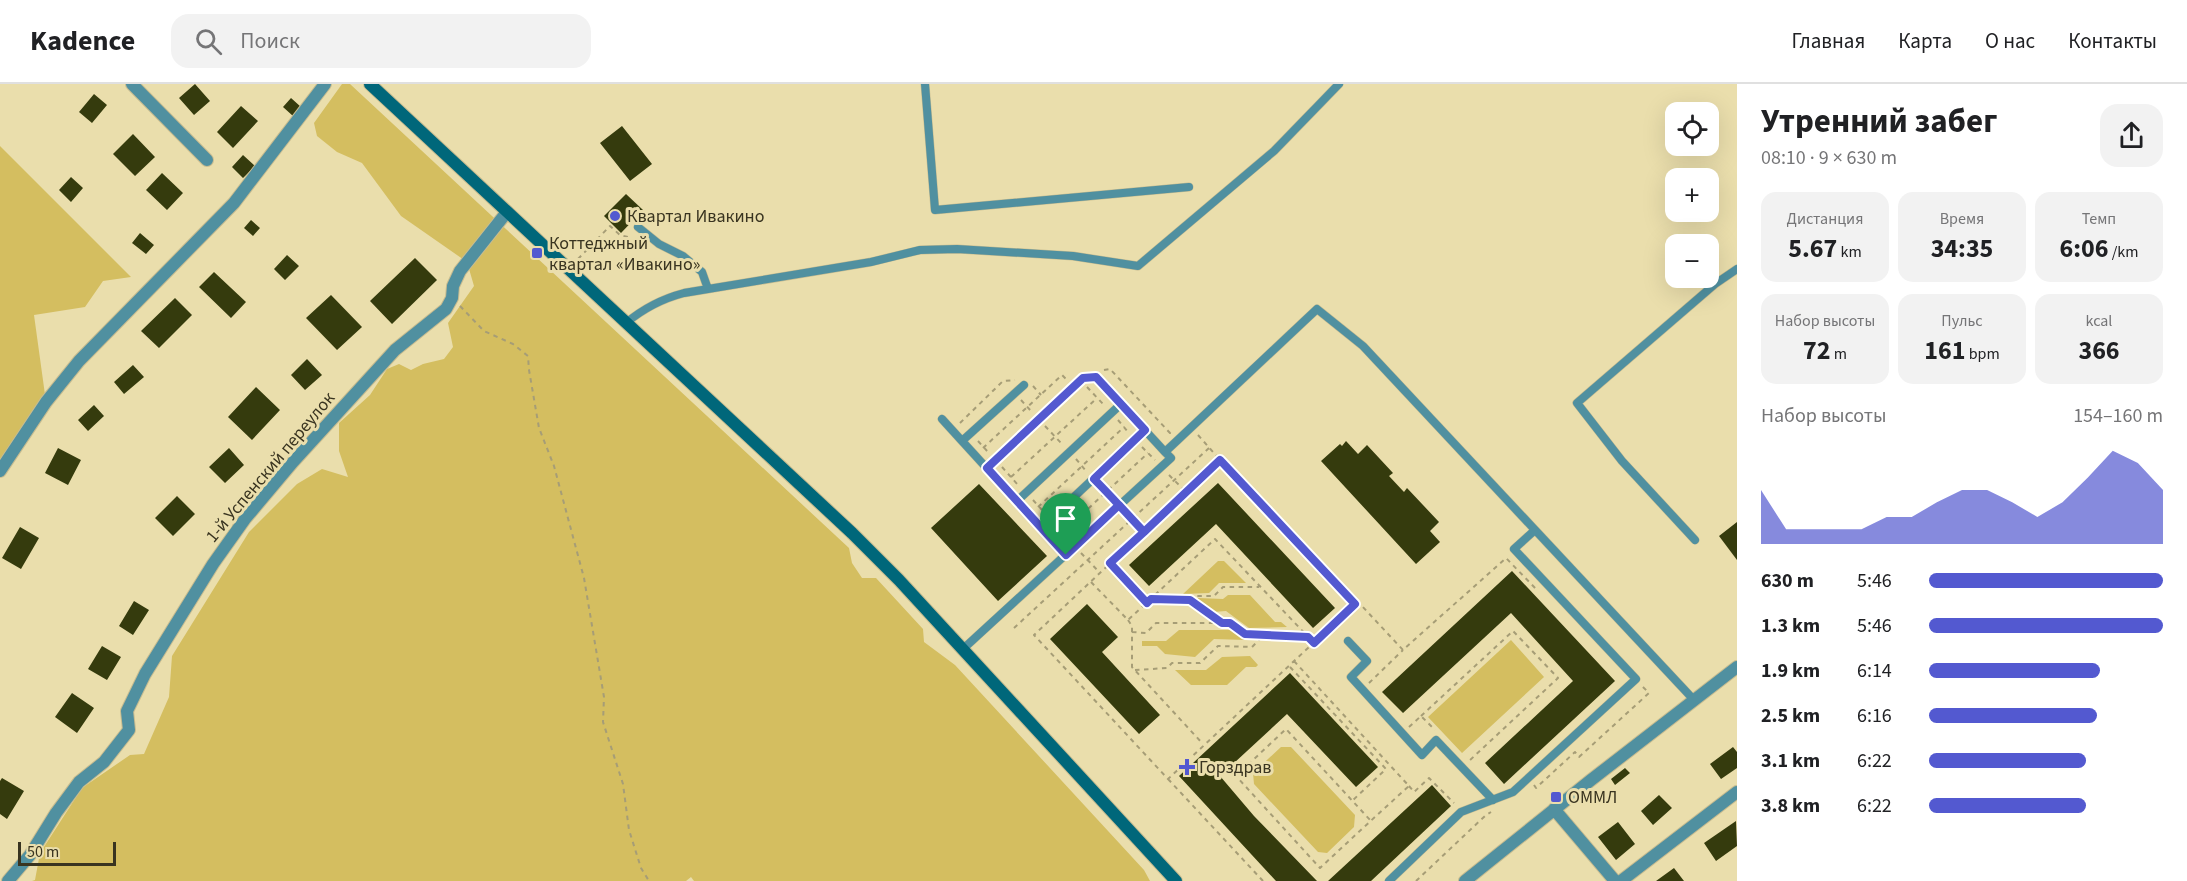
<!DOCTYPE html>
<html lang="ru">
<meta charset="utf-8">
<style>
body{margin:0;font-family:"Source Sans 3",sans-serif;background:#f2f2f2;color:#202124;height:100vh;display:flex;flex-direction:column;font-size:22px;white-space:nowrap}
*{box-sizing:border-box;margin:0}
p{font-size:20px;color:#757577}
.icon{flex:none;width:33px;height:33px;fill:none;stroke:currentColor;stroke-width:2;stroke-linecap:round;stroke-linejoin:round}
.map{position:relative;flex:1;overflow:hidden}
.panel{display:flex;flex-direction:column;background:#fff;width:450px}
.panel>*{flex:none}
.controls{position:absolute;left:1665px;top:18px;display:grid;gap:12px}
.controls a{display:grid;place-items:center;width:54px;height:54px;border-radius:12px;background:#fff;box-shadow:0 6px 24px #0002;font-size:30px}
.scale{position:absolute;left:18px;bottom:15px;width:98px;box-sizing:border-box;padding-left:6px;border:3px solid #393420;border-top:0;font-size:16px;line-height:21px;white-space:nowrap;color:#393420;-webkit-text-stroke:4px #eadeac;paint-order:stroke}
.pin{position:absolute;display:grid;place-items:center;width:51px;height:51px;color:#fff;margin:-62px -26px;border-radius:50% 50% 50% 0;rotate:-45deg;box-shadow:0 0 6px #0007}
.pin .icon{rotate:45deg}
.round{display:grid;place-items:center;flex:none;width:63px;height:63px;border-radius:18px;background:#f2f2f2}
.headline{display:flex;align-items:center;justify-content:space-between;height:102px;padding:0 24px}
h1{font-size:33px;font-weight:700;line-height:45px}
.metrics{display:grid;grid-template-columns:repeat(3,1fr);gap:9px;height:102px;padding:6px 24px}
.metrics div{display:grid;align-content:center;border-radius:15px;background:#f2f2f2;text-align:center}
.metrics b{font-size:26px;font-weight:700}
.metrics small{font-size:16px;font-weight:400}
.metrics p{font-size:16px}
.chart{height:168px;padding:12px 24px}
.chart p{display:flex;justify-content:space-between}
.chart svg{width:100%;height:108px;margin-top:6px;fill:#5359d0;opacity:.7}
ul{padding:0 24px;list-style:none;font-size:20px}
li{display:grid;grid-template-columns:96px 72px 1fr;align-items:center;height:45px}
li i{height:15px;border-radius:8px;background:#5359d0}
header{display:flex;align-items:center;gap:36px;box-sizing:border-box;height:84px;padding:0 30px;background:#fff;border-bottom:2px solid #e0e0e0}
header strong{font-size:28px}
nav{display:flex;gap:33px;margin-inline-start:auto;font-size:21px}
.search{width:420px;height:54px;background:#f2f2f2;display:flex;align-items:center;gap:15px;box-sizing:border-box;padding:0 21px;border-radius:18px;color:#757577;font-size:22px}
main{display:flex;flex:1;min-height:0}
.map>svg:first-child{display:block}
.green{fill:#d4be60}
.building{fill:#353b0d}
.lines{fill:none;stroke-linecap:round;stroke-linejoin:round}
.service-casing{stroke:#c7bc90;stroke-width:9}
.minor-casing{stroke:#c7bc90;stroke-width:14}
.secondary-casing{stroke:#c7bc90;stroke-width:14}
.path{stroke:#a69d76;stroke-width:2;stroke-dasharray:4.5 4.5;stroke-linecap:butt}
.service{stroke:#5090a0;stroke-width:8}
.minor{stroke:#5090a0;stroke-width:12}
.secondary{stroke:#00677a;stroke-width:12}
.route-casing{stroke:#fff;stroke-width:12}
.route{stroke:#5359d0;stroke-width:8}
.poi-dot{fill:#5359d0;stroke:#eadeac;stroke-width:2}
.labels{text-anchor:middle;stroke-width:6;stroke-linejoin:round;paint-order:stroke}
.poi-label{font-size:18px;fill:#393420;stroke:#eadeac;text-anchor:start}
.street-label{font-size:18px;fill:#393420;stroke:#eadeac}
</style>
<header>
<strong>Kadence</strong>
<div class="search"><svg class="icon" aria-label="search" viewBox="0 0 24 24"><circle cx="10" cy="10" r="6"/><path d="M15 15l6 6"/></svg>Поиск</div>
<nav><a>Главная</a><a>Карта</a><a>О нас</a><a>Контакты</a></nav>
</header>
<main>
<div class="map">
<svg width="1737" height="797" viewBox="0 0 1737 797">
<rect width="100%" height="100%" fill="#eadeac"/>
<path class="green" d="M342,0H350L849,464L852,479L862,494H876L923,545L924,558L955,581L1144,786L1150,797H694L691,793L686,797H32L35,796L40,769L82,704L130,671L144,670L169,613L172,572L249,448L297,400L322,385L348,393L339,367V339L370,311L387,285L399,280L411,286L423,280L444,275L453,263L448,239L474,202L467,178L401,132L362,79L337,68L317,52L314,39Z
M0,62L131,193L103,197L85,223L34,231L46,318L0,383Z
M1218,477H1224L1246,499H1219L1209,509L1183,510Z
M1228,511H1250L1275,538H1281L1287,543L1249,544L1226,527L1213,528L1198,517V514L1223,515Z
M1179,546H1232L1246,556L1214,555L1195,573L1165,570L1157,562H1142V557H1166Z
M1511,556L1544,593L1462,669L1428,633Z
M1250,572L1258,581L1256,583H1246L1227,601H1191L1175,586H1206L1222,573Z
M1281,663H1291L1355,731L1354,743L1327,769L1318,768L1254,700L1253,689Z"/>
<path class="building" d="M195,0L210,17L194,31L179,14Z
M94,10L107,21L92,39L79,28Z
M291,14L301,23L293,32L283,23Z
M241,22L258,37L233,64L217,48Z
M622,42L652,80L630,97L600,59Z
M133,50L155,73L135,92L113,70Z
M243,71L255,82L243,94L232,83Z
M162,89L183,109L167,126L146,106Z
M71,93L83,104L71,118L59,106Z
M626,110L643,126L621,149L604,132Z
M251,136L260,144L253,152L244,144Z
M140,149L154,161L146,170L132,159Z
M287,171L299,182L285,196L274,185Z
M415,174L437,196L392,240L370,217Z
M214,188L246,218L231,234L199,203Z
M331,211L362,243L337,266L306,234Z
M175,214L192,231L159,264L141,247Z
M307,275L322,291L305,306L291,291Z
M133,281L144,293L124,310L114,298Z
M256,303L280,326L252,356L228,333Z
M94,321L104,332L88,347L78,336Z
M1346,357L1358,370L1367,361L1393,389L1389,392L1404,408L1407,404L1439,438L1430,447L1440,458L1416,480L1321,377L1340,360L1342,362Z
M58,364L81,376L68,401L45,389Z
M229,364L244,381L225,399L209,383Z
M1218,399L1335,524L1313,544L1216,440L1149,502L1129,481Z
M979,400L1047,472L998,517L931,444Z
M177,412L195,430L173,452L155,434Z
M1737,438V476L1719,452Z
M20,443L39,454L21,485L2,474Z
M1512,487L1615,597L1504,700L1485,679L1573,597L1511,529L1403,629L1382,608Z
M134,517L149,526L133,551L119,542Z
M1087,520L1118,553L1102,568L1160,631L1139,650L1050,555Z
M102,562L121,573L107,596L88,585Z
M1290,589L1378,683L1356,703L1287,630L1220,692L1254,732L1317,797H1276L1179,692Z
M72,609L94,624L77,649L55,633Z
M1733,663L1737,668V684L1721,695L1710,680Z
M1625,684L1630,689L1615,701L1611,695Z
M2,694L24,707L7,735L0,730V697Z
M1432,701L1451,722L1371,797H1328Z
M1659,711L1672,724L1653,741L1641,727Z
M1736,737L1737,762L1716,777L1704,759Z
M1618,738L1635,760L1616,776L1598,753Z
M1674,784L1684,797H1656Z"/>
<g class="lines">
<defs>
<path id="service" d="M925,0L935,126L1189,103
M638,143L659,160L683,172L702,188L708,205
M626,239C644,224 661,215 684,209L871,178L920,166L957,165L1073,172L1138,182L1274,67L1339,0
M1024,301L962,357L1066,471
M942,335L962,357
M987,384L1083,294L1096,293L1165,368
M1017,417L1121,320
M1041,444L1145,346
M1695,456L1622,377L1577,319L1715,200L1737,185
M1348,557L1367,577L1351,593L1422,671L1436,656L1493,716
M963,565L1171,374L1165,368L1317,225L1363,262L1694,616
M1389,797L1461,728L1513,708L1636,595L1514,465L1535,446"/>
<path id="minor" d="M132,0L207,76
M0,387L46,318L79,277L234,119L325,0
M1554,725L1615,797
M8,797L30,771L56,729L79,698L104,678L129,646L127,627L145,590L213,480L245,435L293,378L395,266L446,225L452,214L453,202L460,187L507,128
M1465,797L1591,696L1737,583
M1621,797L1737,708"/>
<path id="secondary" d="M370,0L852,449L899,496L1176,797"/>
</defs>
<use href="#service" class="service-casing"/>
<use href="#minor" class="minor-casing"/>
<use href="#secondary" class="secondary-casing"/>
<path class="path" d="M578,175L610,142L620,151L628,153L631,151
M460,222L484,247L513,260L528,272L529,286L539,344L554,382L584,494L604,613L603,638L623,700L629,746L641,784L649,797
M1104,286L1110,285L1170,349L1171,347
M1033,302L1041,311
M1087,303L1104,321
M1021,316L1031,327
M1118,336L1128,348
M960,339L1003,297L1015,296
M1045,342L1062,360
M1198,351L1220,376
M978,357L988,368
M1142,363L1155,376
M983,364L1062,291L1067,296
M1076,375L1086,387
M1220,376L1355,520L1168,695L1034,551Z
M1002,383L1018,401
M1169,391L1186,408
M1011,393L1097,314
M1101,402L1113,415
M1033,416L1043,427
M1038,423L1124,343
M1125,428L1144,448
M1057,443L1067,454
M1062,449L1148,369
M1081,469L1100,489
M1110,479L1147,519
M1091,498L1128,536L1215,455L1313,558
M1151,515L1190,516L1223,539H1230L1245,550L1308,553
M1190,516L1194,512H1214L1223,503H1259
M1355,520L1361,521L1403,566L1506,474L1537,506
M1128,536L1132,542V583L1203,660
M1014,544L1209,364
M1132,548L1146,549L1156,539H1221
M1294,577L1409,702C1379,729 1350,756 1320,784L1236,692L1286,645L1371,737
M1290,583L1386,685L1352,717
M1135,586L1167,584L1172,579H1200L1218,562L1252,563L1263,552
M1369,599L1403,566
M1421,632L1513,547L1558,594L1469,677
M1409,643L1421,632L1435,646
M1168,695L1263,797
M1534,701L1536,704L1575,668L1579,673L1649,609L1642,602
M1409,702L1414,708L1429,694L1454,719
M1416,797L1486,731L1491,728"/>
<use href="#service" class="service"/>
<use href="#minor" class="minor"/>
<use href="#secondary" class="secondary"/>
</g>
<g class="lines">
<defs>
<path id="route" d="M1066,471L1119,421L1144,448L1110,479L1147,519L1151,515L1190,516L1222,539H1230L1245,550L1308,553L1314,559L1355,520L1220,376L1144,448C1127,430 1111,412 1094,395L1145,346L1096,293L1083,294L987,384L1066,471"/>
</defs>
<use href="#route" class="route-casing"/>
<use href="#route" class="route"/>
</g>
<g class="poi-dot">
<circle cx="615" cy="132" r="6"/>
<rect x="531" y="163" width="12" height="12" rx="3"/>
<path d="M1184 674h6v6h6v6h-6v6h-6v-6h-6v-6h6z"/>
<rect x="1550" y="707" width="12" height="12" rx="3"/>
</g>
<g class="labels">
<g class="poi-label">
<text x="627" y="138">Квартал Ивакино</text>
<text x="549" y="165">Коттеджный<tspan x="549" dy="21">квартал «Ивакино»</tspan></text>
<text x="1199" y="689">Горздрав</text>
<text x="1568" y="719">ОММЛ</text>
</g>
<g class="street-label">
<text transform="translate(270 383) rotate(-50)" y="6">1-й Успенский переулок</text>
</g>
</g>
</svg>
<div class="controls">
<a><svg class="icon" aria-label="locate" viewBox="0 0 24 24"><circle cx="12" cy="12" r="6"/><path d="M12 2v4M12 18v4M2 12h4M18 12h4"/></svg></a>
<a>+</a>
<a>−</a>
</div>
<div class="scale">50 m</div>
<div class="pin" style="left:1066px;top:471px;background:#1e9e55"><svg class="icon" aria-label="arrive" viewBox="0 0 24 24"><path d="M6 21V4h12l-3 4 3 4H6"/></svg></div>
</div>
<section class="panel">
<div class="headline"><div><h1>Утренний забег</h1><p>08:10 · 9 × 630 m</p></div><a class="round"><svg class="icon" aria-label="share" viewBox="0 0 24 24"><path d="M12 15V3M7 8l5-5 5 5M5 13v7h14v-7"/></svg></a></div>
<div class="metrics">
<div><p>Дистанция</p><b>5.67<small> km</small></b></div>
<div><p>Время</p><b>34:35</b></div>
<div><p>Темп</p><b>6:06<small> /km</small></b></div>
</div>
<div class="metrics">
<div><p>Набор высоты</p><b>72<small> m</small></b></div>
<div><p>Пульс</p><b>161<small> bpm</small></b></div>
<div><p>kcal</p><b>366</b></div>
</div>
<div class="chart"><p><span>Набор высоты</span>154–160 m</p>
<svg viewBox="0 0 160 44" preserveAspectRatio="none"><path d="M0 44V22L10 38L20 38L30 38L40 38L50 33L60 33L70 27L80 22L90 22L100 27L110 33L120 27L130 17L140 6L150 11L160 22V44z"/></svg>
</div>
<ul>
<li><b>630 m</b>5:46<i style="width:100%"></i></li>
<li><b>1.3 km</b>5:46<i style="width:100%"></i></li>
<li><b>1.9 km</b>6:14<i style="width:73%"></i></li>
<li><b>2.5 km</b>6:16<i style="width:72%"></i></li>
<li><b>3.1 km</b>6:22<i style="width:67%"></i></li>
<li><b>3.8 km</b>6:22<i style="width:67%"></i></li>
</ul>
</section>
</main>
